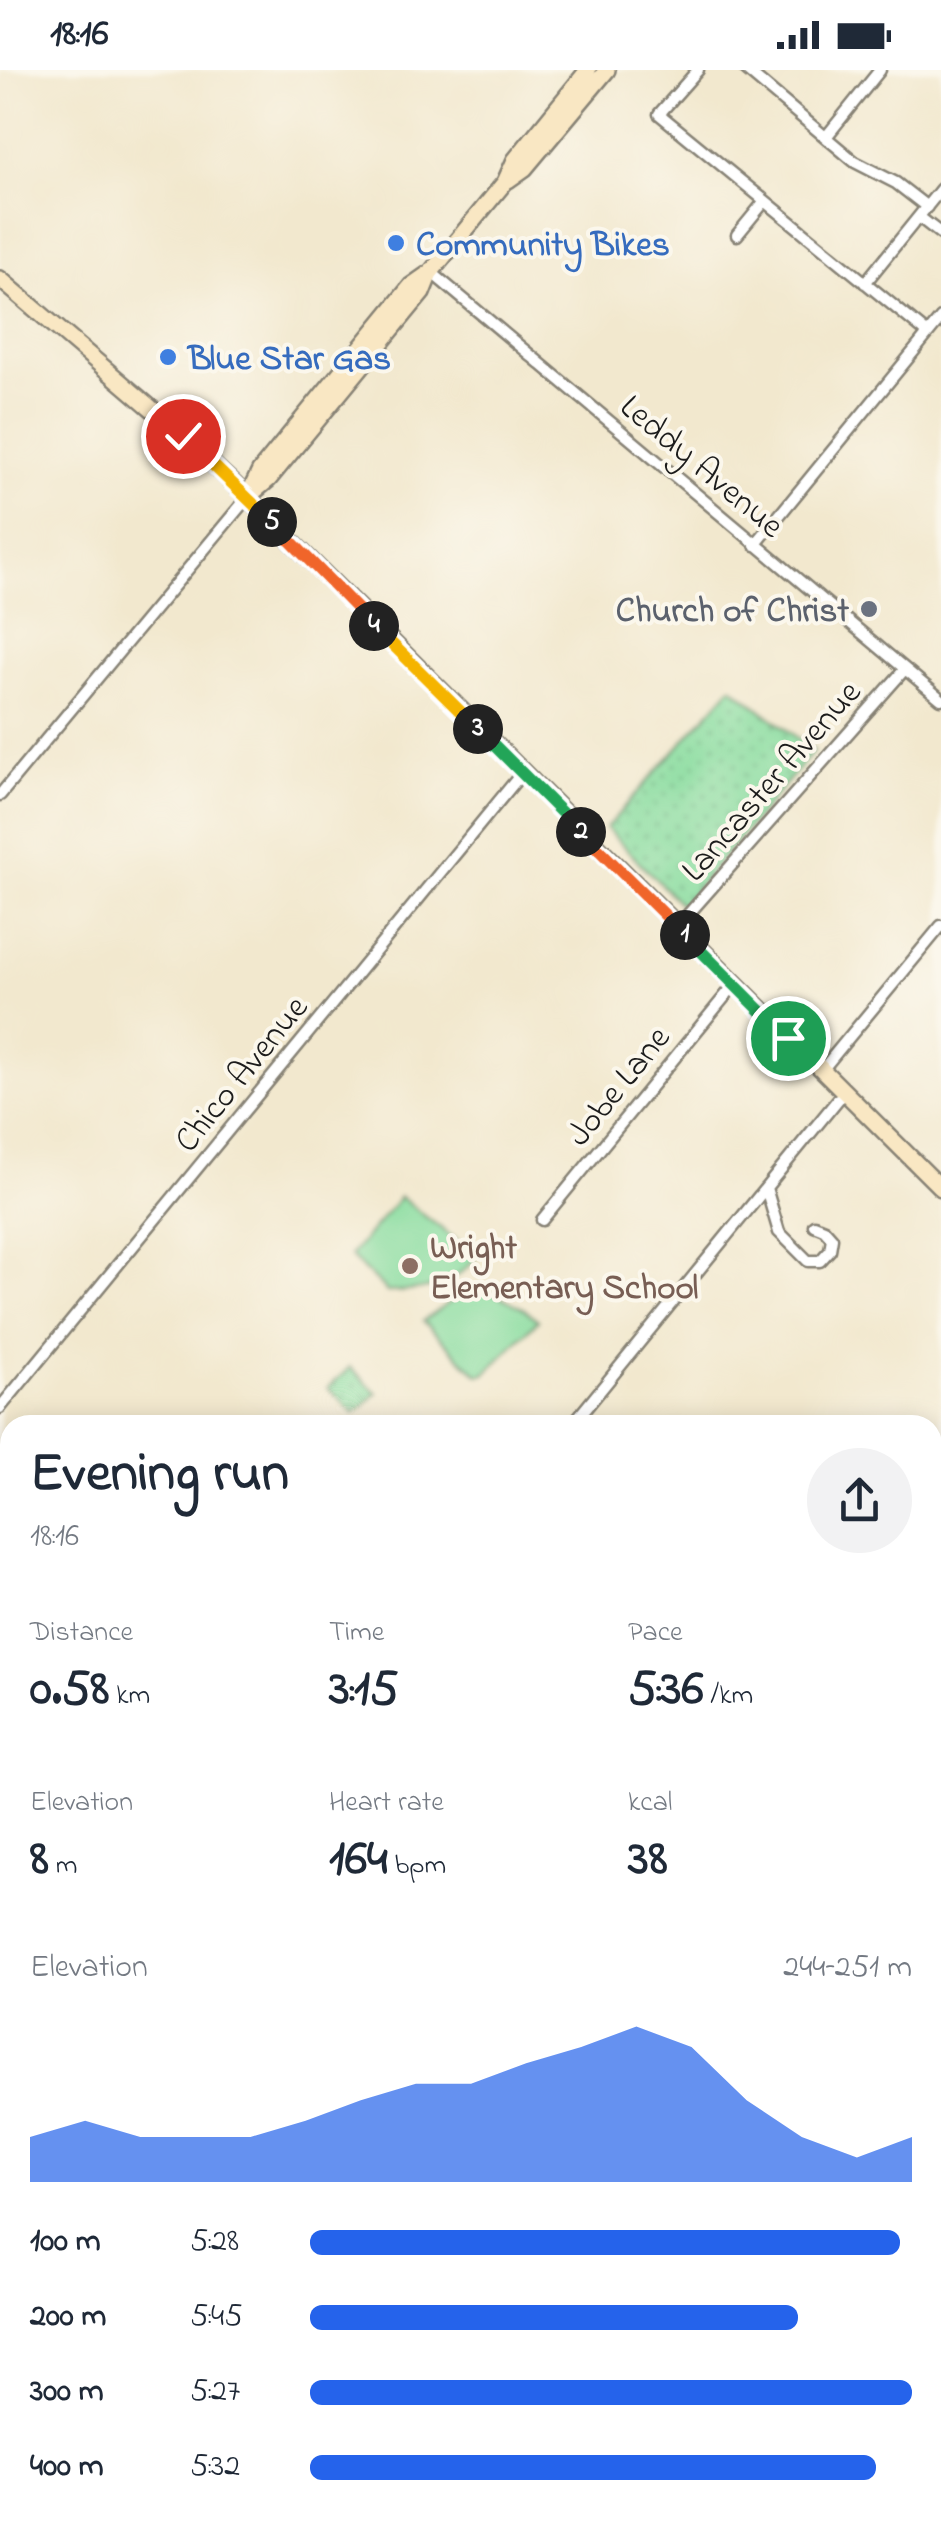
<!DOCTYPE html>
<meta charset="utf-8">
<style>
body{margin:0;font-family:"Indie Flower",sans-serif;background:#f2f2f3;color:#1f2937;height:100vh;display:flex;flex-direction:column;font-size:38px;white-space:nowrap}
*{box-sizing:border-box;margin:0}
p{font-size:32px;color:#747a83}
.icon{flex:none;width:55px;height:55px;fill:none;stroke:currentColor;stroke-width:2;stroke-linecap:round;stroke-linejoin:round}
.map{position:relative;flex:1;overflow:hidden}
.details{position:absolute;left:0px;top:1345px;width:942px;height:1110px;display:flex;flex-direction:column;background:#fff;border-radius:30px 30px 0 0;box-shadow:0 5px 25px #0003}
.details>*{flex:none}
.pin{position:absolute;display:grid;place-items:center;width:85px;height:85px;color:#fff;margin:-42px;border:5px solid #fff;border-radius:50%;box-shadow:0 2px 10px #0007}
.km{position:absolute;width:50px;height:50px;margin:-25px;border-radius:50%;background:#222;color:#fff;font-size:28px;line-height:50px;text-align:center}
.round{display:grid;place-items:center;flex:none;width:105px;height:105px;border-radius:52px;background:#f2f2f3}
.headline{display:flex;align-items:center;justify-content:space-between;height:170px;padding:0 30px}
h1{font-size:55px;font-weight:800;line-height:75px}
.figures{display:grid;grid-template-columns:repeat(3,1fr);gap:15px;height:170px;padding:10px 30px}
.figures div{display:grid;align-content:center}
.figures b{font-size:50px;font-weight:800}
.figures small{font-size:28px;font-weight:400}
.figures p{font-size:28px}
.chart{height:280px;padding:20px 30px}
.chart p{display:flex;justify-content:space-between}
.chart svg{width:100%;height:180px;margin-top:10px;fill:#2563eb;opacity:.7}
ul{padding:0 30px;list-style:none;font-size:32px}
li{display:grid;grid-template-columns:160px 120px 1fr;align-items:center;height:75px}
li i{height:25px;border-radius:12px;background:#2563eb}
.status{display:flex;justify-content:space-between;align-items:center;height:70px;padding:0 50px;background:#fff;direction:ltr}
.status svg{height:28px;fill:currentColor}
.map>svg:first-child{display:block}
.park{fill:url(#park-dots);stroke:#527c5d;stroke-width:2.5}
.garden{fill:#87dc9e;stroke:#527c5d;stroke-width:2.5}
.lines{fill:none;stroke-linecap:round;stroke-linejoin:round}
.stream{stroke:#78b5ea;stroke-width:2.5}
.minor-casing{stroke:#878275;stroke-width:15}
.secondary-casing{stroke:#878275;stroke-width:20}
.minor{stroke:#fff;stroke-width:10}
.secondary{stroke:#f9e7c3;stroke-width:15}
.split-1-casing{stroke:#fff;stroke-width:20}
.split-2-casing{stroke:#fff;stroke-width:20}
.split-3-casing{stroke:#fff;stroke-width:20}
.split-4-casing{stroke:#fff;stroke-width:20}
.split-5-casing{stroke:#fff;stroke-width:20}
.split-6-casing{stroke:#fff;stroke-width:20}
.split-1{stroke:#22a559;stroke-width:12}
.split-2{stroke:#f0652b;stroke-width:12}
.split-3{stroke:#22a559;stroke-width:12}
.split-4{stroke:#f5b400;stroke-width:12}
.split-5{stroke:#f0652b;stroke-width:12}
.split-6{stroke:#f5b400;stroke-width:12}
.shop-dot{fill:#3f7fe0;stroke:#fbf7ec;stroke-width:4}
.worship-dot{fill:#6b7280;stroke:#fbf7ec;stroke-width:4}
.education-dot{fill:#8d6e63;stroke:#fbf7ec;stroke-width:4}
.labels{text-anchor:middle;stroke-width:8;stroke-linejoin:round;paint-order:stroke}
.shop-label{font-size:35px;font-weight:bold;fill:#366cbe;stroke:#fbf7ec;text-anchor:start}
.street-label{font-size:35px;fill:#1c1c1c;stroke:#fbf7ec}
.worship-label{font-size:35px;font-weight:bold;fill:#5b616d;stroke:#fbf7ec;text-anchor:end}
.education-label{font-size:35px;font-weight:bold;fill:#785e54;stroke:#fbf7ec;text-anchor:start}
</style>
<div class="status"><b>18:16</b><svg viewBox="0 0 49 12"><path d="M0 12V9h3v3zM5 12V6h3v6zM10 12V3h3v9zM15 12V0h3v12zM26 1h20v11H26zM47 4h2v5h-2z"/></svg></div>
<div class="map">
<svg width="941" height="2455" viewBox="0 0 941 2455">
<defs>
<pattern id="park-dots" width="8" height="8" patternUnits="userSpaceOnUse" patternTransform="scale(2.5)"><rect width="8" height="8" fill="#87dc9e"/><path d="M2 2h.1M6 6h.1" fill="none" stroke="#74bc88" stroke-width="1.8" stroke-linecap="round"/></pattern>
</defs>
<rect width="100%" height="100%" fill="#fbf7ec"/>
<filter id="ink" filterUnits="userSpaceOnUse"><feTurbulence type="fractalNoise" baseFrequency=".01" numOctaves="2"/><feDisplacementMap in="SourceGraphic" scale="20" xChannelSelector="R" yChannelSelector="G"/><feConvolveMatrix kernelMatrix="1 2 1 2 8 2 1 2 1" color-interpolation-filters="sRGB"/></filter>
<filter id="wash" filterUnits="userSpaceOnUse"><feTurbulence type="fractalNoise" baseFrequency=".0048" numOctaves="4" result="noise"/><feDisplacementMap in="SourceGraphic" scale="40" xChannelSelector="R" yChannelSelector="G"/><feGaussianBlur stdDeviation="2.25" result="paint"/><feColorMatrix in="noise" values="0 0 0 0 0 0 0 0 0 0 0 0 0 0 0 0 0 1.4 0 .05"/><feComposite in="paint" operator="in"/></filter>
<g filter="url(#wash)">
<rect width="100%" height="100%" fill="#f2e8ce"/>
<path class="park" d="M732,617L814,681L682,836L606,758Z
M350,1297L377,1323L355,1344L328,1318Z"/>
<path class="garden" d="M400,1127L477,1186C453,1218 424,1221 387,1222L350,1186Z
M481,1217L523,1238L538,1250L485,1304L478,1305L423,1251L450,1232Z"/>
<g class="lines">
<path class="stream" d="M932,1922L941,1914
M932,2275L941,2276
M375,2445L382,2455
M634,2455L641,2445"/>
</g>
</g>
<g filter="url(#ink)">
<g class="lines">
<defs>
<path id="minor" d="M698,0L659,44L928,264
M746,0L855,92L896,113L927,137
M826,67L880,0
M919,147L941,164
M737,165L764,132
M431,202L941,629
M865,213L941,119
M755,475L941,248
M0,725L247,428
M677,857L905,599
M822,1000L941,856
M766,1118L779,1162L808,1191H820L830,1180L832,1168L824,1159L814,1155
M542,1150L735,914
M0,1338L522,703
M572,1355L844,1022
M932,1554L941,1544
M0,1945L10,1955
M932,2221L941,2230"/>
<path id="secondary" d="M508,110L525,98L607,0
M0,209L165,350L233,413L941,1118
M250,425L269,409L422,223L430,203
M247,428L260,401L411,216L431,202L505,112L515,90L588,0"/>
</defs>
<use href="#minor" class="minor-casing"/>
<use href="#secondary" class="secondary-casing"/>
<use href="#minor" class="minor"/>
<use href="#secondary" class="secondary"/>
</g>
</g>
<g class="lines" filter="url(#ink)">
<defs>
<path id="split-1" d="M685,865L788,968"/>
<path id="split-2" d="M581,762L685,865"/>
<path id="split-3" d="M478,659L581,762"/>
<path id="split-4" d="M374,556L478,659"/>
<path id="split-5" d="M272,452L374,556"/>
<path id="split-6" d="M183,366L272,452"/>
</defs>
<use href="#split-1" class="split-1-casing"/>
<use href="#split-2" class="split-2-casing"/>
<use href="#split-3" class="split-3-casing"/>
<use href="#split-4" class="split-4-casing"/>
<use href="#split-5" class="split-5-casing"/>
<use href="#split-6" class="split-6-casing"/>
<use href="#split-1" class="split-1"/>
<use href="#split-2" class="split-2"/>
<use href="#split-3" class="split-3"/>
<use href="#split-4" class="split-4"/>
<use href="#split-5" class="split-5"/>
<use href="#split-6" class="split-6"/>
</g>
<g class="shop-dot">
<circle cx="396" cy="173" r="10"/>
<circle cx="168" cy="287" r="10"/>
</g>
<circle class="worship-dot" cx="869" cy="539" r="10"/>
<circle class="education-dot" cx="410" cy="1196" r="10"/>
<g class="labels">
<g class="shop-label">
<text x="416" y="185">Community Bikes</text>
<text x="188" y="299">Blue Star Gas</text>
</g>
<g class="street-label">
<text transform="translate(703 395) rotate(40)" y="12">Leddy Avenue</text>
<text transform="translate(770 710) rotate(-49)" y="12">Lancaster Avenue</text>
<text transform="translate(240 1003) rotate(-51)" y="12">Chico Avenue</text>
<text transform="translate(617 1015) rotate(-51)" y="12">Jobe Lane</text>
</g>
<g class="worship-label">
<text x="849" y="551">Church of Christ</text>
</g>
<g class="education-label">
<text x="430" y="1188">Wright<tspan x="430" dy="40">Elementary School</tspan></text>
</g>
</g>
</svg>
<div class="pin" style="left:788px;top:968px;background:#1e9e55"><svg class="icon" aria-label="arrive" viewBox="0 0 24 24"><path d="M6 21V4h12l-3 4 3 4H6"/></svg></div>
<div class="pin" style="left:183px;top:366px;background:#d93025"><svg class="icon" aria-label="check" viewBox="0 0 24 24"><path d="M5 12l5 5 9-10"/></svg></div>
<b class="km" style="left:685px;top:865px">1</b>
<b class="km" style="left:581px;top:762px">2</b>
<b class="km" style="left:478px;top:659px">3</b>
<b class="km" style="left:374px;top:556px">4</b>
<b class="km" style="left:272px;top:452px">5</b>
<section class="details">
<div class="headline"><div><h1>Evening run</h1><p>18:16</p></div><a class="round"><svg class="icon" aria-label="share" viewBox="0 0 24 24"><path d="M12 15V3M7 8l5-5 5 5M5 13v7h14v-7"/></svg></a></div>
<div class="figures">
<div><p>Distance</p><b>0.58<small> km</small></b></div>
<div><p>Time</p><b>3:15</b></div>
<div><p>Pace</p><b>5:36<small> /km</small></b></div>
</div>
<div class="figures">
<div><p>Elevation</p><b>8<small> m</small></b></div>
<div><p>Heart rate</p><b>164<small> bpm</small></b></div>
<div><p>kcal</p><b>38</b></div>
</div>
<div class="chart"><p><span>Elevation</span>244–251 m</p>
<svg viewBox="0 0 160 44" preserveAspectRatio="none"><path d="M0 44V33L10 29L20 33L30 33L40 33L50 29L60 24L70 20L80 20L90 15L100 11L110 6L120 11L130 24L140 33L150 38L160 33V44z"/></svg>
</div>
<ul>
<li><b>100 m</b>5:28<i style="width:98%"></i></li>
<li><b>200 m</b>5:45<i style="width:81%"></i></li>
<li><b>300 m</b>5:27<i style="width:100%"></i></li>
<li><b>400 m</b>5:32<i style="width:94%"></i></li>
</ul>
</section>
</div>
